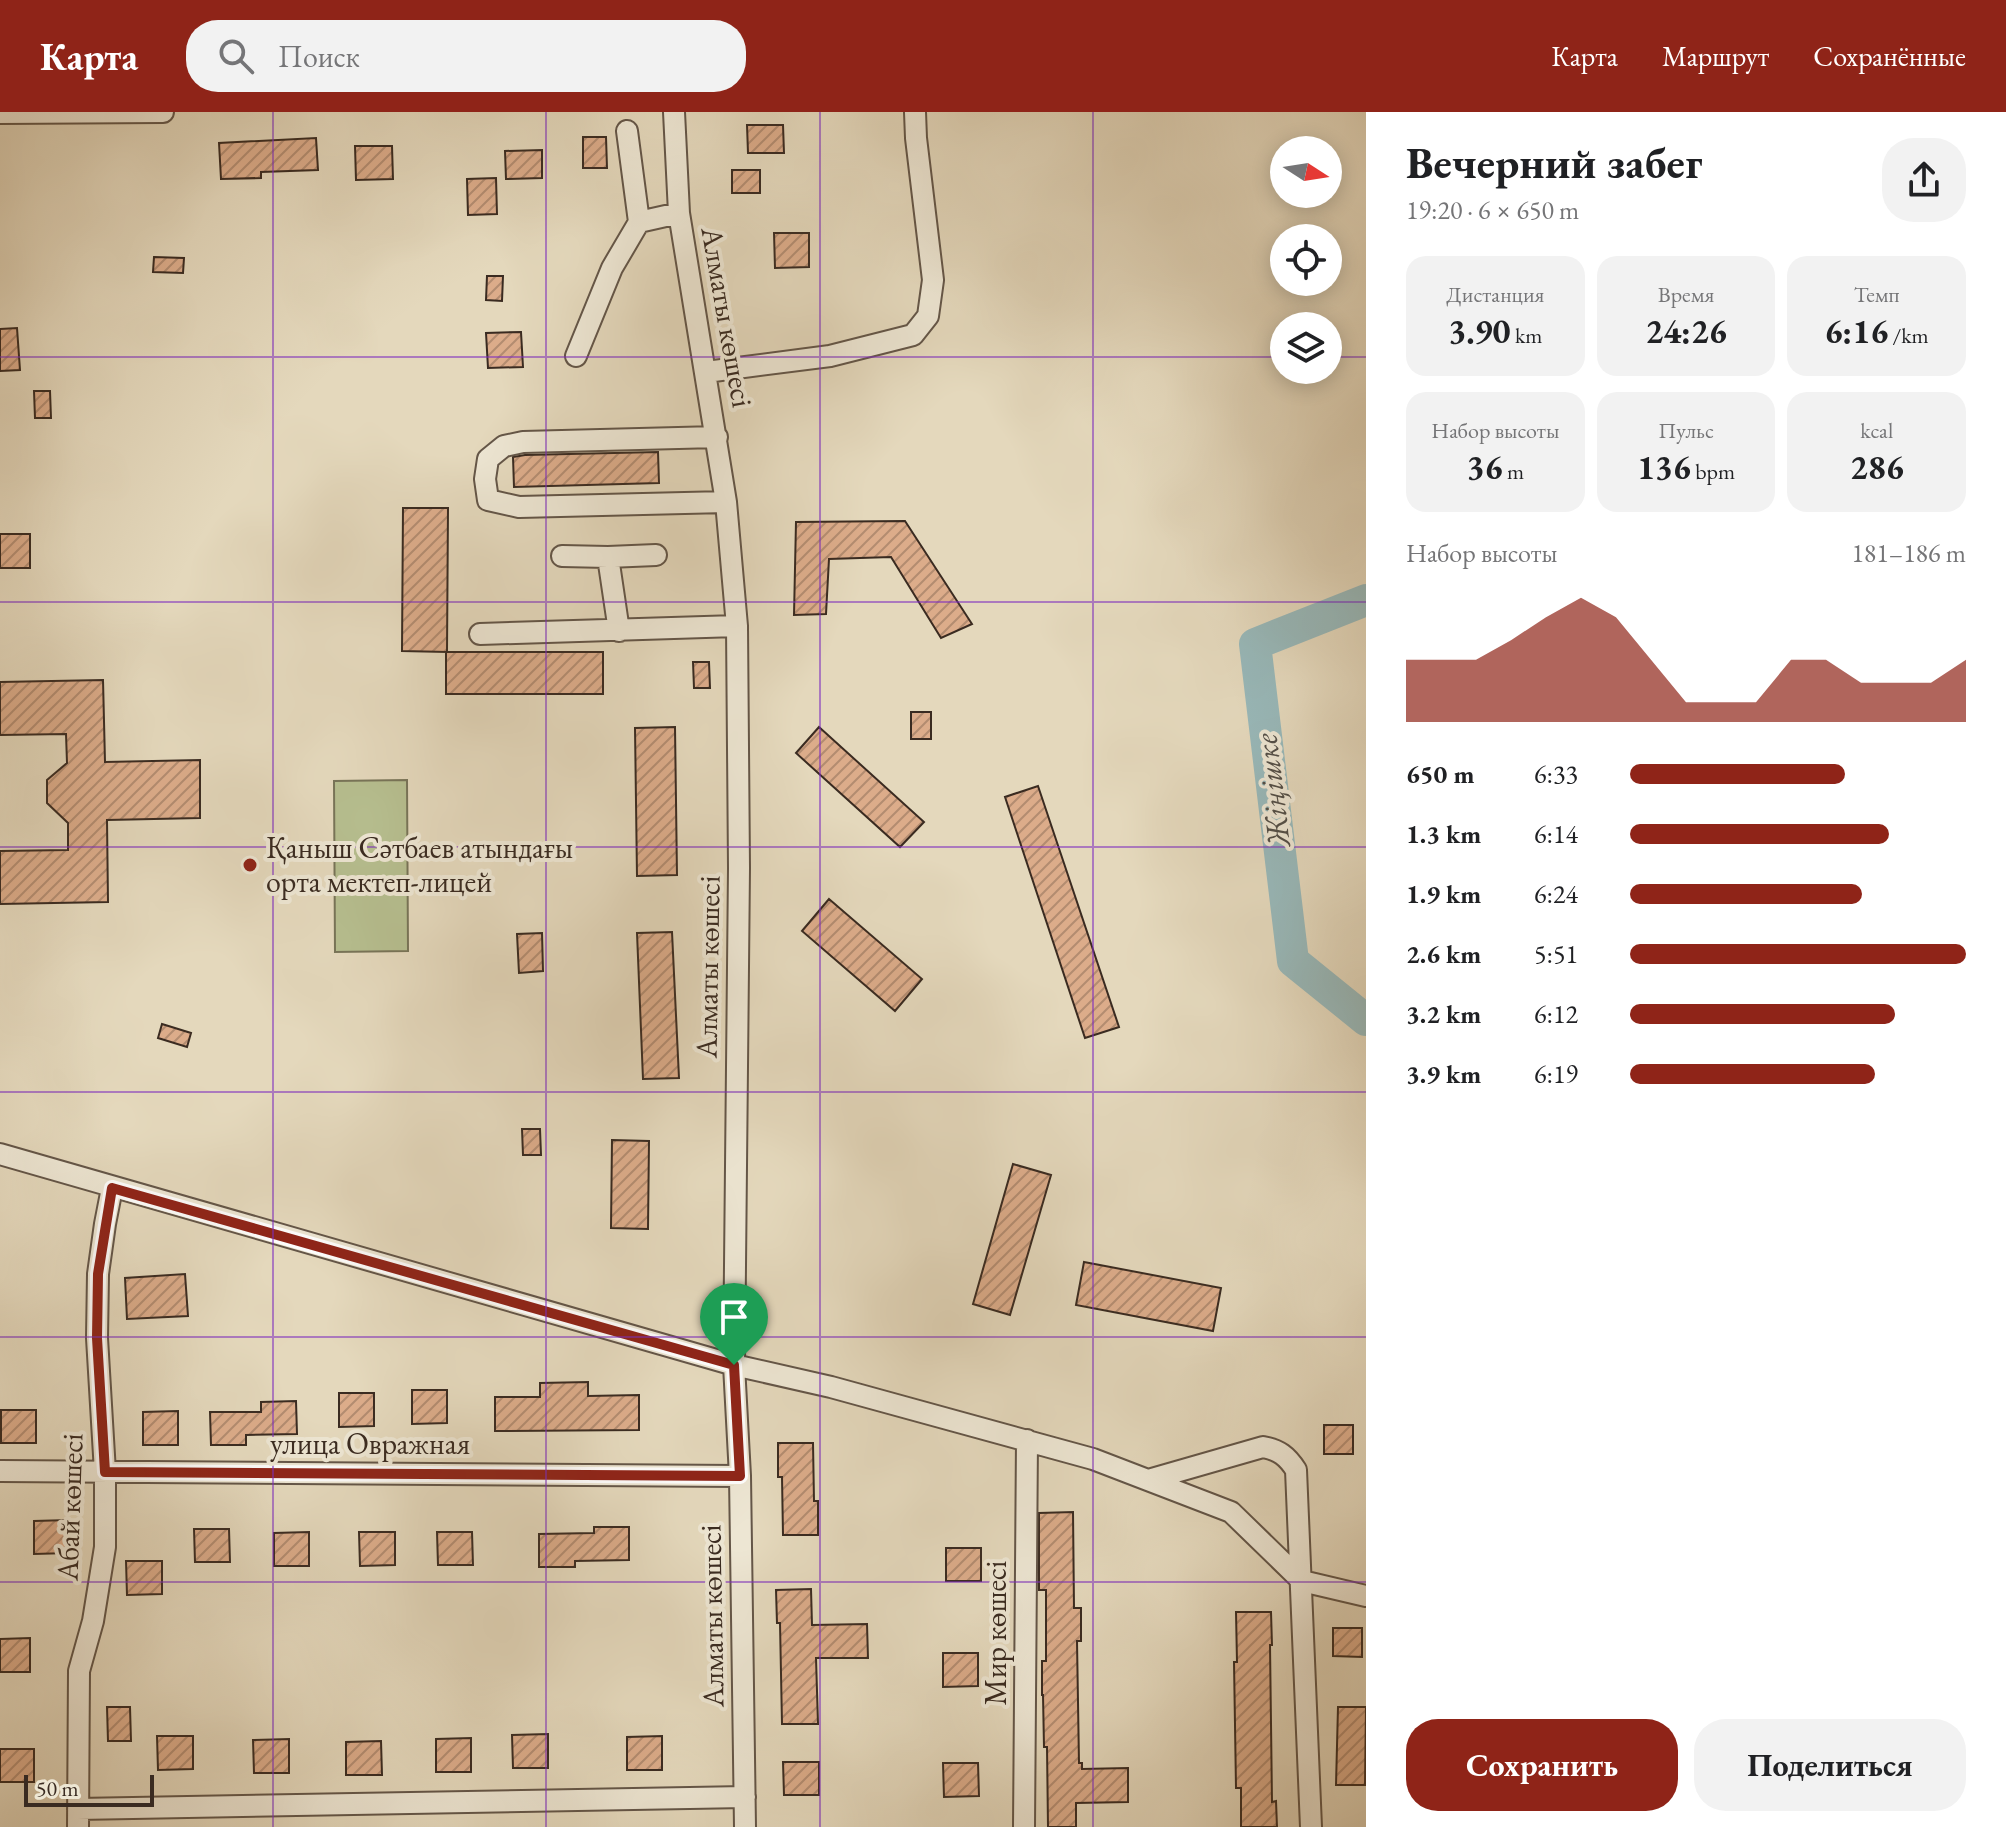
<!DOCTYPE html>
<html lang="ru">
<meta charset="utf-8">
<style>
body{margin:0;font-family:"EB Garamond",serif;background:#f2f2f2;color:#202124;height:100vh;display:flex;flex-direction:column;font-size:30px;white-space:nowrap}
*{box-sizing:border-box;margin:0}
p{font-size:26px;color:#757577}
.icon{flex:none;width:44px;height:44px;fill:none;stroke:currentColor;stroke-width:2;stroke-linecap:round;stroke-linejoin:round}
.map{position:relative;flex:1;overflow:hidden}
.sheet{display:flex;flex-direction:column;background:#fff;width:640px}
.sheet>*{flex:none}
.needle{width:52px;rotate:102deg}
.fabs{position:absolute;left:1270px;top:24px;display:grid;gap:16px}
.fabs a{display:grid;place-items:center;width:72px;height:72px;border-radius:50%;background:#fff;box-shadow:0 4px 20px #0003;font-size:40px}
.scale{position:absolute;left:24px;bottom:20px;width:130px;box-sizing:border-box;padding-left:8px;border:4px solid #3a2b21;border-top:0;font-size:22px;line-height:28px;white-space:nowrap;color:#3a2b21;-webkit-text-stroke:6px #ede6d3;paint-order:stroke}
.pin{position:absolute;display:grid;place-items:center;width:68px;height:68px;color:#fff;margin:-82px -34px;border-radius:50% 50% 50% 0;rotate:-45deg;box-shadow:0 0 8px #0007}
.pin .icon{rotate:45deg}
.round{display:grid;place-items:center;flex:none;width:84px;height:84px;border-radius:32px;background:#f2f2f2}
.overview{display:flex;align-items:center;justify-content:space-between;height:136px;padding:0 40px}
h1{font-size:44px;font-weight:700;line-height:60px}
.stats{display:grid;grid-template-columns:repeat(3,1fr);gap:12px;height:136px;padding:8px 40px}
.stats div{display:grid;align-content:center;border-radius:20px;background:#f2f2f2;text-align:center}
.stats b{font-size:34px;font-weight:700}
.stats small{font-size:22px;font-weight:400}
.stats p{font-size:22px}
.chart{height:224px;padding:16px 40px}
.chart p{display:flex;justify-content:space-between}
.chart svg{width:100%;height:144px;margin-top:8px;fill:#8f2418;opacity:.7}
.action{display:flex;gap:16px;margin-top:auto;padding:16px 40px}
.action a{flex:1;height:92px;border-radius:32px;background:#8f2418;color:#fff;font-size:32px;font-weight:700;line-height:92px;text-align:center}
.action a+a{background:#f2f2f2;color:#202124}
ul{padding:0 40px;list-style:none;font-size:26px}
li{display:grid;grid-template-columns:128px 96px 1fr;align-items:center;height:60px}
li i{height:20px;border-radius:10px;background:#8f2418}
header{display:flex;align-items:center;gap:48px;box-sizing:border-box;height:112px;padding:0 40px;background:#8f2418;color:#fff}
header strong{font-size:38px}
nav{display:flex;gap:44px;margin-inline-start:auto;font-size:28px}
.search{width:560px;height:72px;background:#f2f2f2;display:flex;align-items:center;gap:20px;box-sizing:border-box;padding:0 28px;border-radius:32px;color:#757577;font-size:30px}
main{display:flex;flex:1;min-height:0}
.map>svg:first-child{display:block}
.grass{fill:#b6be8f;stroke:#787458;stroke-width:2}
.lines{fill:none;stroke-linecap:round;stroke-linejoin:round}
.river{stroke:#98b8b9;stroke-width:32}
.building{fill:url(#building-hatch);stroke:#3a2b21;stroke-width:2}
.minor-casing{stroke:#645648;stroke-width:24}
.minor{stroke:#ede6d3;stroke-width:20}
.route-casing{stroke:#fff;stroke-width:16}
.route{stroke:#8f2418;stroke-width:10}
.grid{fill:none;stroke:#7b2cbf;stroke-width:2;stroke-opacity:0.55}
.poi-dot{fill:#8f2418;stroke:#ede6d3;stroke-width:3}
.labels{text-anchor:middle;stroke-width:8;stroke-linejoin:round;paint-order:stroke}
.street-label{font-size:30px;fill:#3a2b21;stroke:#ede6d3}
.poi-label{font-size:30px;fill:#3a2b21;stroke:#ede6d3;text-anchor:start}
.water-label{font-size:32px;font-style:italic;fill:#524e47;stroke:#ede6d3}
</style>
<header>
<strong>Карта</strong>
<div class="search"><svg class="icon" aria-label="search" viewBox="0 0 24 24"><circle cx="10" cy="10" r="6"/><path d="M15 15l6 6"/></svg>Поиск</div>
<nav><a>Карта</a><a>Маршрут</a><a>Сохранённые</a></nav>
</header>
<main>
<div class="map">
<svg width="1366" height="1715" viewBox="0 0 1366 1715">
<defs>
<pattern id="building-hatch" width="6" height="6" patternUnits="userSpaceOnUse" patternTransform="scale(2)"><rect width="6" height="6" fill="#dcac8a"/><path d="M-1 1l2-2M0 6l6-6M5 7l2-2" fill="none" stroke="#b38c70"/></pattern>
</defs>
<rect width="100%" height="100%" fill="#e4d8bc"/>
<filter id="stains"><feTurbulence type="fractalNoise" baseFrequency=".0025" numOctaves="4"/><feColorMatrix values="0 0 0 0 .2 0 0 0 0 .09 0 0 0 0 .02 0 0 0 .5 -.17"/></filter>
<radialGradient id="worn" r=".72"><stop offset=".6" stop-color="#630" stop-opacity="0"/><stop offset="1" stop-color="#630" stop-opacity=".3"/></radialGradient>
<path class="grass" d="M407,668L408,839L335,840L334,669Z"/>
<g class="lines">
<path class="river" d="M1366,488L1255,532L1293,849L1366,908"/>
</g>
<path class="building" d="M747,13H783L784,41H748Z
M583,25H606L607,56H583Z
M316,26L318,58L261,60V66L221,67L219,31Z
M355,34H392L393,67L356,68Z
M542,38V66L506,67L505,39Z
M732,58H760V81H732Z
M496,66L497,102L468,103L467,67Z
M774,121H809V155L775,156Z
M154,145L184,146L183,161L153,160Z
M487,164H503L502,189L486,188Z
M17,216L20,258L0,259V217Z
M521,220L523,255L488,256L486,221Z
M34,279H50L51,306H35Z
M658,340L659,371L514,375L513,345L525,343Z
M403,396H448L447,540L402,539Z
M905,409L972,512L941,526L891,445L829,447L826,502L794,503L796,410Z
M0,422H30V456H0Z
M446,540H603V582H446Z
M693,550H709L710,576H694Z
M103,568L105,650L200,648V706L107,708L108,790L0,792V739L68,738V711L47,691V668L67,651L66,622L0,623V570Z
M911,600H931V627H911Z
M675,615L677,763L637,764L635,616Z
M819,615L924,710L900,735L796,641Z
M1038,674L1119,915L1085,926L1005,685Z
M829,787L922,867L895,899L802,819Z
M672,820L679,966L643,967L637,821Z
M542,821L543,859L519,861L517,822Z
M162,912L191,921L187,935L158,926Z
M522,1017H540L541,1043H523Z
M612,1028L649,1029L648,1117L611,1116Z
M1013,1052L1051,1063L1010,1203L973,1192Z
M1084,1150L1221,1176L1213,1219L1076,1193Z
M185,1162L188,1204L127,1207L125,1166Z
M588,1270V1284L639,1283V1318L495,1319V1285H540V1271Z
M412,1278H447V1311L412,1312Z
M339,1281H374V1314L339,1315Z
M296,1289L297,1322L246,1323V1333H211L210,1300H261V1290Z
M1,1298H36V1331H1Z
M178,1299V1333H143V1300Z
M1324,1313H1353V1342H1324Z
M778,1331H813L814,1389H818V1423H783L782,1365H778Z
M1073,1400L1074,1496H1081V1529H1077L1079,1651H1082V1657L1128,1656V1690L1076,1691V1715H1048L1047,1635H1044L1043,1583H1042V1549H1046V1478H1039V1401Z
M69,1408V1441L34,1442V1409Z
M594,1415H629V1448L575,1449V1455H539V1422L594,1421Z
M194,1417H229L230,1450H195Z
M309,1420V1454H274V1421Z
M359,1420H395V1453L360,1454Z
M437,1420H472L473,1453H438Z
M946,1436H981V1469H946Z
M126,1449H162V1482L127,1483Z
M811,1477L812,1513L867,1512L868,1546H816L818,1612H782L780,1511H777L776,1478Z
M1236,1500H1271L1272,1533H1270L1272,1690L1276,1689L1277,1715H1241V1676H1236L1234,1550H1237Z
M1333,1516H1362V1545L1333,1544Z
M30,1526V1560H0V1527Z
M943,1541H978V1574L943,1575Z
M107,1595H130L131,1629H108Z
M1338,1595H1366L1365,1673H1336Z
M548,1622V1656H513L512,1623Z
M157,1624H193V1657L158,1658Z
M662,1624V1658H627V1625Z
M471,1626V1660H436V1627Z
M289,1627V1661H254L253,1628Z
M381,1629L382,1663H346V1630Z
M0,1637H34V1670H0Z
M783,1650H819V1683H784Z
M943,1651H978L979,1684L944,1685Z"/>
<g class="lines">
<defs>
<path id="minor" d="M674,0L679,101L726,390L737,514L739,756L734,1253L740,1364L745,1715
M0,1L163,0
M627,19L639,110
M576,244L612,156L639,110L679,101
M706,260L830,244L913,223L928,204L933,168L916,26L915,0
M717,325L523,330L504,334L488,347L485,367L488,388L519,395L726,390
M562,444L608,445
M619,519L608,445L656,443
M480,522L737,514
M0,1042L734,1253L831,1275L1093,1347L1231,1400L1302,1469L1366,1484
M0,1359L740,1364
M1148,1368L1263,1335C1279,1338 1287,1344 1296,1358L1311,1715
M78,1697L745,1685
M78,1715L79,1559L93,1509L105,1435V1360L97,1226L98,1162L105,1112L112,1076
M1024,1715L1027,1328"/>
</defs>
<use href="#minor" class="minor-casing"/>
<use href="#minor" class="minor"/>
</g>
<g class="lines">
<defs>
<path id="route" d="M112,1076L734,1253L740,1364L105,1360L97,1226L98,1162Z"/>
</defs>
<use href="#route" class="route-casing"/>
<use href="#route" class="route"/>
</g>
<path class="grid" d="M273,0V1715M546,0V1715M820,0V1715M1093,0V1715M0,245H1284M1328,245H1366M0,490H1366M0,735H1366M0,980H1366M0,1225H1366M0,1470H1366"/>
<circle class="poi-dot" cx="250" cy="753" r="8"/>
<g class="labels">
<g class="street-label">
<text transform="translate(727 205) rotate(80)" y="10">Алматы көшесі</text>
<text transform="translate(708 855) rotate(-89)" y="10">Алматы көшесі</text>
<text x="370" y="1342">улица Овражная</text>
<text transform="translate(70 1395) rotate(-88)" y="10">Абай көшесі</text>
<text transform="translate(712 1504) rotate(-91)" y="10">Алматы көшесі</text>
<text transform="translate(996 1521) rotate(-90)" y="10">Мир көшесі</text>
</g>
<g class="poi-label">
<text x="266" y="746">Қаныш Сәтбаев атындағы<tspan x="266" dy="34">орта мектеп-лицей</tspan></text>
</g>
<g class="water-label">
<text transform="translate(1272 678) rotate(-97)" y="11">Жіңішке</text>
</g>
</g>
<rect width="100%" height="100%" filter="url(#stains)"/>
<rect width="100%" height="100%" fill="url(#worn)"/>
</svg>
<div class="fabs">
<a><svg class="needle" viewBox="-14 -14 28 28"><path d="M0-13l5 13h-10z" fill="#e53935"/><path d="M0 13l5-13h-10z" fill="#757577"/></svg></a>
<a><svg class="icon" aria-label="locate" viewBox="0 0 24 24"><circle cx="12" cy="12" r="6"/><path d="M12 2v4M12 18v4M2 12h4M18 12h4"/></svg></a>
<a><svg class="icon" aria-label="layers" viewBox="0 0 24 24"><path d="M12 4l9 5-9 5-9-5zM3 14l9 5 9-5"/></svg></a>
</div>
<div class="scale">50 m</div>
<div class="pin" style="left:734px;top:1253px;background:#1e9e55"><svg class="icon" aria-label="arrive" viewBox="0 0 24 24"><path d="M6 21V4h12l-3 4 3 4H6"/></svg></div>
</div>
<section class="sheet">
<div class="overview"><div><h1>Вечерний забег</h1><p>19:20 · 6 × 650 m</p></div><a class="round"><svg class="icon" aria-label="share" viewBox="0 0 24 24"><path d="M12 15V3M7 8l5-5 5 5M5 13v7h14v-7"/></svg></a></div>
<div class="stats">
<div><p>Дистанция</p><b>3.90<small> km</small></b></div>
<div><p>Время</p><b>24:26</b></div>
<div><p>Темп</p><b>6:16<small> /km</small></b></div>
</div>
<div class="stats">
<div><p>Набор высоты</p><b>36<small> m</small></b></div>
<div><p>Пульс</p><b>136<small> bpm</small></b></div>
<div><p>kcal</p><b>286</b></div>
</div>
<div class="chart"><p><span>Набор высоты</span>181–186 m</p>
<svg viewBox="0 0 160 44" preserveAspectRatio="none"><path d="M0 44V25L10 25L20 25L30 19L40 12L50 6L60 12L70 25L80 38L90 38L100 38L110 25L120 25L130 32L140 32L150 32L160 25V44z"/></svg>
</div>
<ul>
<li><b>650 m</b>6:33<i style="width:64%"></i></li>
<li><b>1.3 km</b>6:14<i style="width:77%"></i></li>
<li><b>1.9 km</b>6:24<i style="width:69%"></i></li>
<li><b>2.6 km</b>5:51<i style="width:100%"></i></li>
<li><b>3.2 km</b>6:12<i style="width:79%"></i></li>
<li><b>3.9 km</b>6:19<i style="width:73%"></i></li>
</ul>
<div class="action"><a>Сохранить</a><a>Поделиться</a></div>
</section>
</main>
